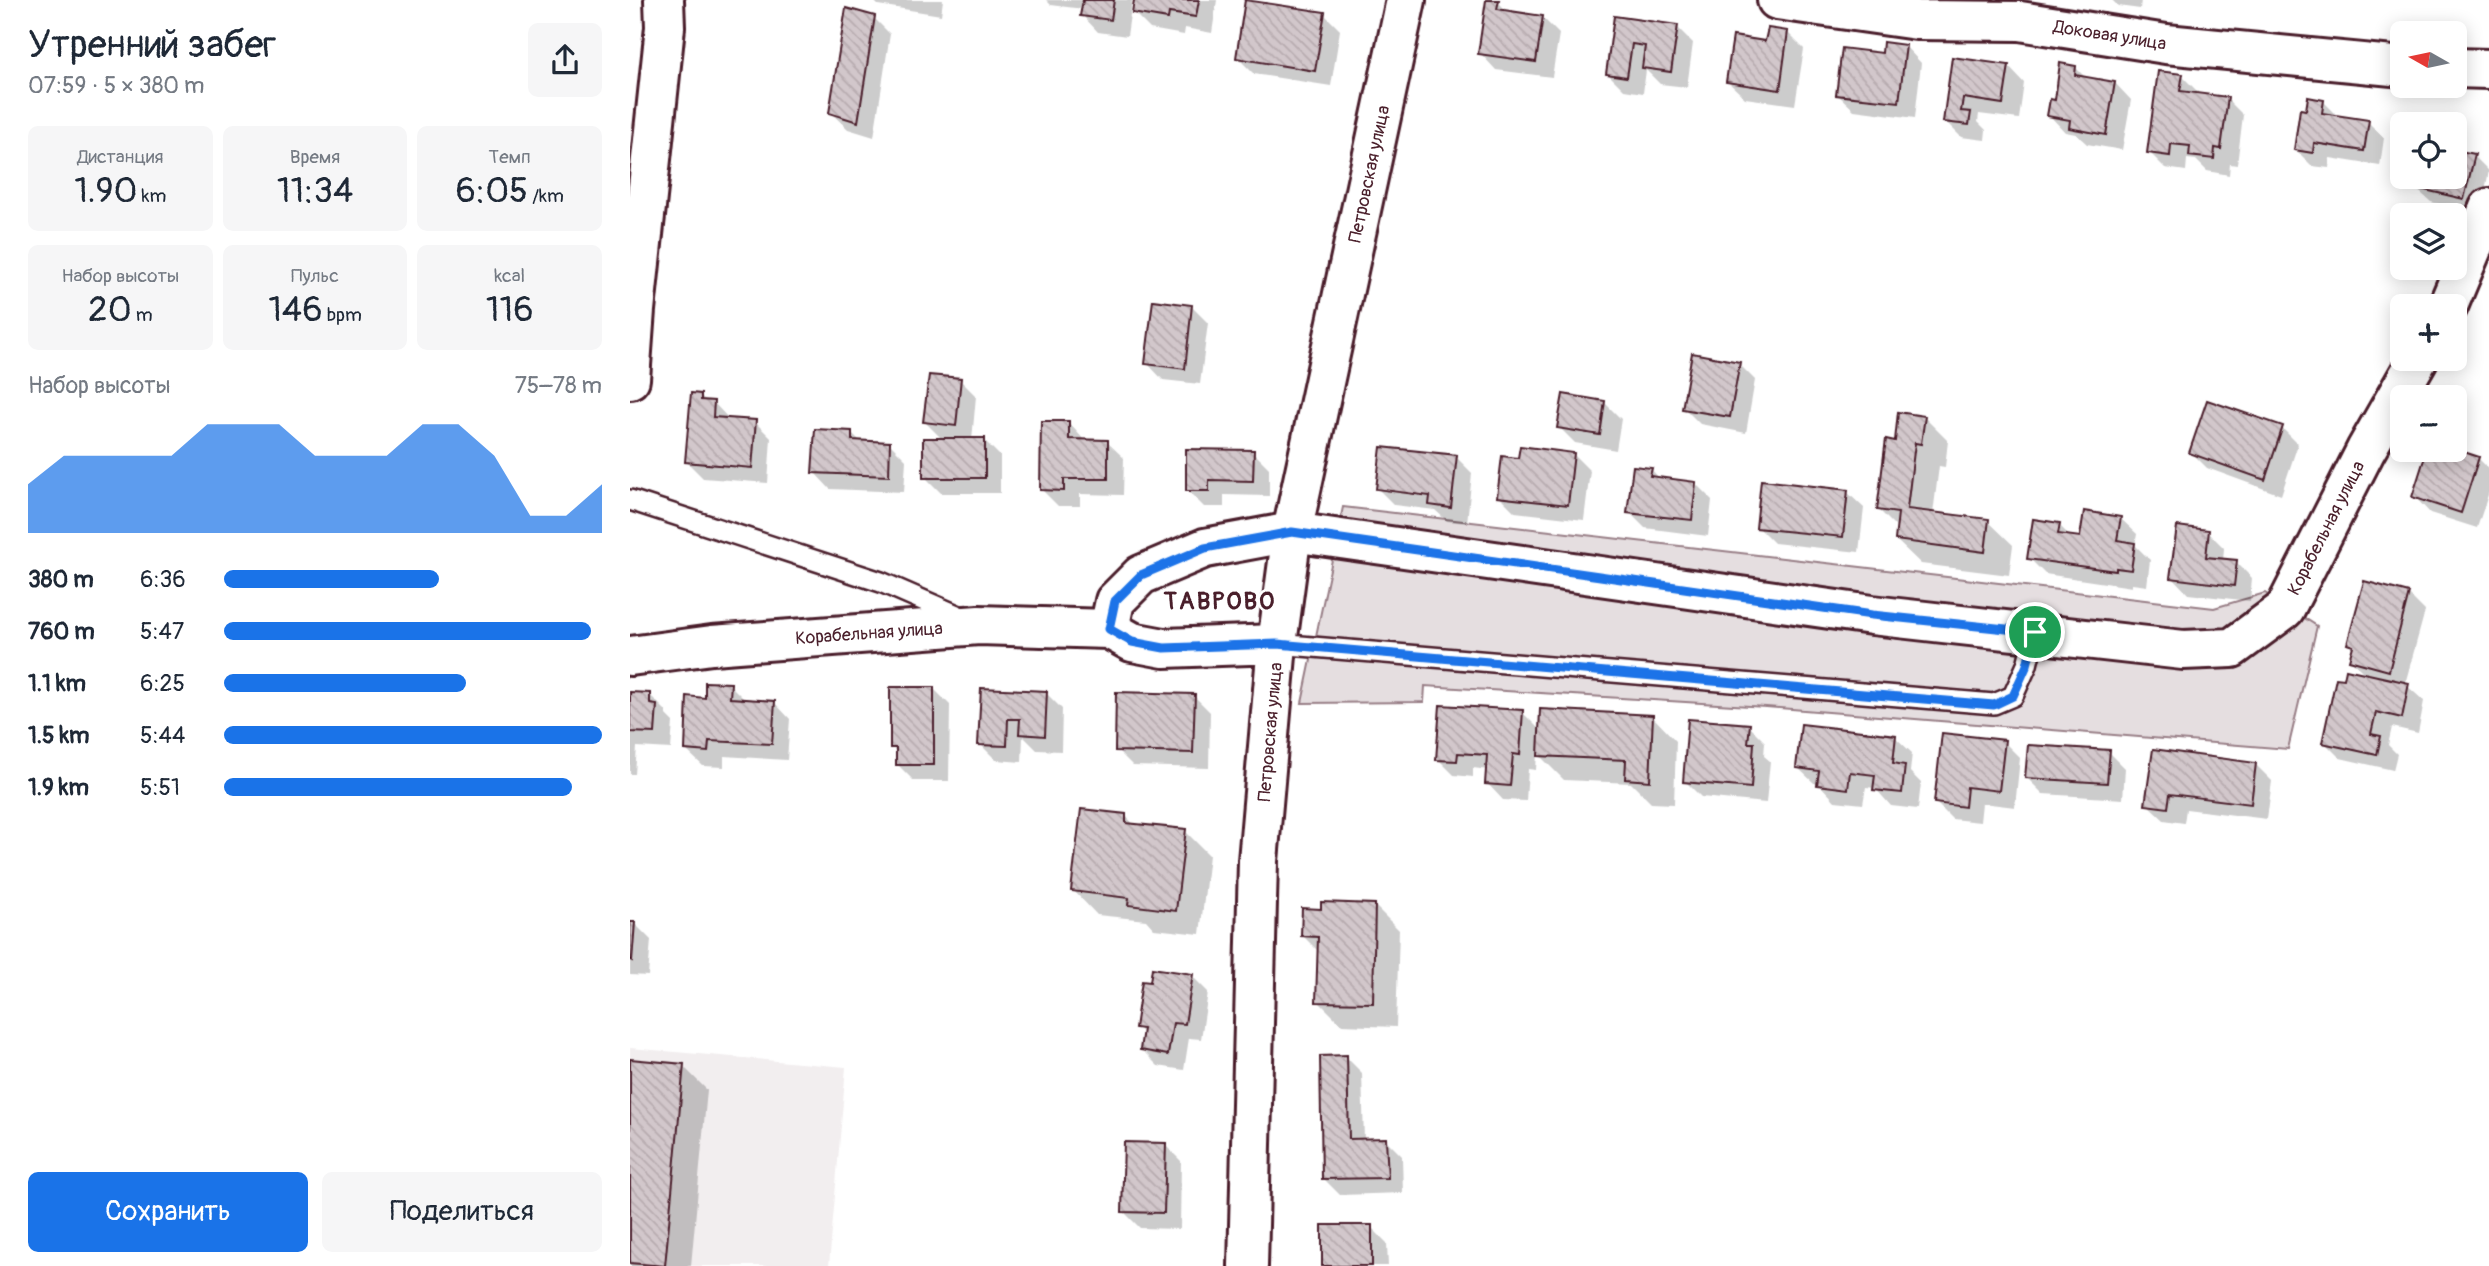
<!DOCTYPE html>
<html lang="ru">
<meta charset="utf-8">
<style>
body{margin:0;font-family:Pangolin,sans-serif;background:#f6f6f7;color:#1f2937;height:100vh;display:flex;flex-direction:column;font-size:26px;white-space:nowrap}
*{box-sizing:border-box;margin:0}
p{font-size:23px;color:#747a83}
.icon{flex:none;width:38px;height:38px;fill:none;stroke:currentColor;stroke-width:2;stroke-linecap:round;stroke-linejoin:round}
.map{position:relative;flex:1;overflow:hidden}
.sheet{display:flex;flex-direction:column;background:#fff;width:630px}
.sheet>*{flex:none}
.needle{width:46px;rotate:279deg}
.buttons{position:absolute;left:1760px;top:21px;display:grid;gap:14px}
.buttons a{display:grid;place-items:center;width:77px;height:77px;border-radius:10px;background:#fff;box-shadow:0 4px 18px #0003;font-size:35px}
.pin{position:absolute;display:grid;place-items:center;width:60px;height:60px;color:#fff;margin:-30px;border:4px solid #fff;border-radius:50%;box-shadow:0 2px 7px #0007}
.round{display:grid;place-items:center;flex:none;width:74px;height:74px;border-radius:10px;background:#f6f6f7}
.head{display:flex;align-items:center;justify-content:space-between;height:119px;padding:0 28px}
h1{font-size:38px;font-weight:600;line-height:52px}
.stats{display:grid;grid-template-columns:repeat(3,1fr);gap:10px;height:119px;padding:7px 28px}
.stats div{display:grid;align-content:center;border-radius:10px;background:#f6f6f7;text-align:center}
.stats b{font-size:35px;font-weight:600}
.stats small{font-size:19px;font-weight:400}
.stats p{font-size:19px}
.chart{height:196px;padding:14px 28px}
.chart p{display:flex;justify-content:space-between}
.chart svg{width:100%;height:126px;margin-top:7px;fill:#1a73e8;opacity:.7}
.cta{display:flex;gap:14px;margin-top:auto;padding:14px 28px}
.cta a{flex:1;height:80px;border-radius:10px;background:#1a73e8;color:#fff;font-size:28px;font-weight:600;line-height:80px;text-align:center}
.cta a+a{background:#f6f6f7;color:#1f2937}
ul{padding:0 28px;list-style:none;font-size:23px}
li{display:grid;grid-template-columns:112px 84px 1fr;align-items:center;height:52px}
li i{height:18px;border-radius:9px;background:#1a73e8}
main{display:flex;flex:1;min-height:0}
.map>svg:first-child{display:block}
.built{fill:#f2eeef}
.park{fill:#e5dee0;stroke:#987e86;stroke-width:2}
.shadow{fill:#0003}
.building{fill:url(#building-back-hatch);stroke:#4a1f2b;stroke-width:2}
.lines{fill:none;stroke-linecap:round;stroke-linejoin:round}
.lane-casing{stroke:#4a1f2b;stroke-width:24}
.street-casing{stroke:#4a1f2b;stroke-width:44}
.secondary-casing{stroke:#4a1f2b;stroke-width:44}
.lane{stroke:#fff;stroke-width:19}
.street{stroke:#fff;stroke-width:38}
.secondary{stroke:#fff;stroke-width:38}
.route-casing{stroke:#fff;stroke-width:14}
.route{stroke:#1a73e8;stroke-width:9}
.labels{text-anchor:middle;stroke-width:5;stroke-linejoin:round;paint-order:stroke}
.street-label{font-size:18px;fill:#4a1f2b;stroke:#fff}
.district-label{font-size:24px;font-weight:bold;letter-spacing:2px;fill:#4a1f2b;stroke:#fff}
</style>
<main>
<section class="sheet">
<div class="head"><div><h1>Утренний забег</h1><p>07:59 · 5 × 380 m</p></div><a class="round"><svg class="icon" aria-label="share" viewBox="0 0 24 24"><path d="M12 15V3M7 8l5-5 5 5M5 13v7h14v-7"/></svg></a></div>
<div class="stats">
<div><p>Дистанция</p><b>1.90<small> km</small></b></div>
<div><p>Время</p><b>11:34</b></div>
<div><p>Темп</p><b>6:05<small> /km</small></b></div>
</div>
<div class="stats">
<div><p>Набор высоты</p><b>20<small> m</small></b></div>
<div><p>Пульс</p><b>146<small> bpm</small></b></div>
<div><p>kcal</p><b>116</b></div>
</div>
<div class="chart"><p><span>Набор высоты</span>75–78 m</p>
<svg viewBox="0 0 160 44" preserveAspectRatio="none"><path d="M0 44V27L10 17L20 17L30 17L40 17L50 6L60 6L70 6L80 17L90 17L100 17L110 6L120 6L130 17L140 38L150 38L160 27V44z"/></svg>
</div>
<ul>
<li><b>380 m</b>6:36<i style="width:57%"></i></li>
<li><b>760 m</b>5:47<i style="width:97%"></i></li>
<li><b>1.1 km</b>6:25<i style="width:64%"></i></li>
<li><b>1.5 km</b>5:44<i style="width:100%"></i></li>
<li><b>1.9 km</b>5:51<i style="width:92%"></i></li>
</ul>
<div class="cta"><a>Сохранить</a><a>Поделиться</a></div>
</section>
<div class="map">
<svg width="1859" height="1266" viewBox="0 0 1859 1266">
<defs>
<pattern id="building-back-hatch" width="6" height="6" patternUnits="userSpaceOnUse" patternTransform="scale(1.75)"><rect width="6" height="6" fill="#d2c7cb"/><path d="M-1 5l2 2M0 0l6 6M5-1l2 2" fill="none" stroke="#b6aaae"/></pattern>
</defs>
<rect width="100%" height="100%" fill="#fff"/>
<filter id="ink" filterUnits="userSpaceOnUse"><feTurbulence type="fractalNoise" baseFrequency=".0143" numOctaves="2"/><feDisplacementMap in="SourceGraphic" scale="14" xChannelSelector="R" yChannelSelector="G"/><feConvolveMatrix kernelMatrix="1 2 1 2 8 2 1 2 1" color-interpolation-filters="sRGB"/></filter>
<g filter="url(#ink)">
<path class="built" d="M0,1048L216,1067L199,1266H0Z"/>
<path class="park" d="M713,507L1584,608L1635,593L1687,626L1658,749L1136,707L795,686L794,702L672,703Z"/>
<path class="shadow" d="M243,0H313L311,15L248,5Z
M416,0H502L497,36L468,32L452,15L453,9L421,5Z
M506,0H587L582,33L555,28L554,35L520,29L504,13Z
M1482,0H1511L1510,9L1488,6Z
M868,2L879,13L912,17L929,34L922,77L866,70L850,53Z
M694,14L710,30L701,86L624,74L608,58Z
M244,18L260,34L244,137L218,129L201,113Z
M986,18L1047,27L1063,43L1057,87L1030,84L1016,70L1013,93L994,90L978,74Z
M1158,33L1174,49L1165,105L1115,98L1098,82Z
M1275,46L1291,63L1285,118L1224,110L1207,94L1254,55Z
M1324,59L1378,66L1394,83L1389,119L1349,114L1348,122L1356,130L1355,140L1331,137L1315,121Z
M1445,67L1457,79L1485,83L1501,100L1492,150L1457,144L1446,134L1435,132L1419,115Z
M1552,76L1568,92V95L1597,99L1613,115L1607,165L1600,164L1599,175L1577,171L1566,160L1557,159L1556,171L1535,168L1519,152Z
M1693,101L1710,118L1738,122L1754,138L1750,166L1700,158L1699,168L1682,166L1666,150L1678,112Z
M1825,149L1844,156L1859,171L1850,214L1801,202L1773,177H1825Z
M562,307L578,323L570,384L533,380L517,363Z
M1109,364L1125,380L1116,433L1070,424L1054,408Z
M330,380L346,396L342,440H354L370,456V493H311L295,477L313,440L295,422Z
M70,395L77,402L84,403L100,420L125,422L141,438L138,483L73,478L57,462Z
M975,403L991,419L986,450L945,443L929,427Z
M1294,417L1318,441L1315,467L1309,466L1303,514L1358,521L1383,545L1379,575L1291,564L1266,540L1268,529L1249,510L1266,443Z
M439,423L455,441L477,442L494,458L493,495L450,494V506H428L412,490Z
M1652,428L1668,444L1651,495L1577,468L1561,452Z
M221,432L231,442L259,443L276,460L274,492L200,489L184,472Z
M1799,450H1822L1848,458L1859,469V492L1847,528L1800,513L1784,496Z
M623,452L639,468V496L594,495V507H574L557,490Z
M943,454L960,471L954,520L885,512L869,496L890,459Z
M826,457L842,473L837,523L817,521L805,510L764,505L748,489Z
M1021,469L1030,479L1065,483L1082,500L1078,536L1015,528L999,512Z
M1217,492L1234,508L1229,552L1144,543L1128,527Z
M1490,518L1507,534L1505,545L1520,560L1517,586L1502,584V587L1415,574L1399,558L1429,525L1442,538L1452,539Z
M1578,532L1594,548L1593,561L1606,562L1622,578L1620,601L1558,594L1542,577Z
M1778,594L1795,611L1775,684L1794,701L1788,733L1762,727L1758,745L1767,754L1763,770L1710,758L1694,742L1715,682L1737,676L1721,660L1724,649L1719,643Z
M100,685L116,701L144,702L160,719L157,760L94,756V767L73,766L56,750L76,699Z
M303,688L320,705L319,781H284L267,764V753L262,747Z
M352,690L416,693L432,709L431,751L407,750L393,736L392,762L366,760L350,744Z
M0,693L20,695L36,711V715L43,722L41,749L7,747L5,774H0Z
M564,696L580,712L579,768L503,766L487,750Z
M892,712L911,731L1022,716L1046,741L1044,804L1021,803L1001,783L934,780L907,753L906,770L898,769L896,801L873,800L857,783L858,770L843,768V777L824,775L808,759Z
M1119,726L1135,742L1134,756L1140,761L1136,803L1071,797L1055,781Z
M1265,737L1282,753L1280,772L1291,783L1288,809L1261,806L1245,788L1236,787L1233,804L1205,801L1189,784L1184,783L1167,767Z
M1374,742L1390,758L1385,807L1352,803L1350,822L1322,819L1306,803Z
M1525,751L1625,764L1642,781L1637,819L1556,809L1554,823L1534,820L1517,804Z
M1479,752L1495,768L1493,799L1413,794L1397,778Z
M496,816L505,826L555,831L579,855L570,934L524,929L516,920L467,915L443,890Z
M745,906L769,930L766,1027L712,1025L688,1001L689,952L673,936L693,911Z
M0,923L5,924L21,940L18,976L0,975Z
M562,976L578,992L571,1039L559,1038L554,1070L528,1066L512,1050L514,1034L507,1027Z
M716,1057L732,1073L734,1140H756L772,1156L773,1193L710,1195L694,1179Z
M53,1066L77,1090L61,1266H0V1084Z
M535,1145L551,1161L550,1229L510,1228L494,1212Z
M741,1227L757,1243L758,1266H693Z"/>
<path class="building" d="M453,0H484L481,20L450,16Z
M504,0H569L566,17L539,13L538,19L502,13Z
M615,0L695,12L685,71L606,58Z
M856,0H869L867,9L913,16L906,62L848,54Z
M216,8L245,16L228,122L199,113Z
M984,16L1048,25L1041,72L1012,68L1015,46L1002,44L997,77L976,74Z
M1138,28L1158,31L1150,90L1096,82L1103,36L1135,41Z
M1253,42L1276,45L1269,102L1206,95L1212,48L1252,53Z
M1322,57L1379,65L1373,104L1333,98L1331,111L1341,112L1339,125L1313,122Z
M1430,63L1446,66L1445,75L1485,82L1476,135L1439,128L1440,120L1417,116L1420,99L1425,100Z
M1528,71L1553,74L1550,91L1598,97L1591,149L1585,148L1584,159L1559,156L1560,146L1541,144L1540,156L1517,153Z
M1678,97L1694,100L1692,113L1739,120L1734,151L1684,143L1683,153L1664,150L1670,109L1676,110Z
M1825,150L1845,154L1834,199L1782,187L1784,180L1773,177H1825Z
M523,300L562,305L555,369L515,364Z
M1062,353L1110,362L1100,417L1052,409Z
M299,375L331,378L326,426L293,422Z
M61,393L71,394V400L84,401L83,417L126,420L122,468L55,462Z
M933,394L975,401L970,435L927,428Z
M1577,400L1653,426L1635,480L1559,453Z
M1268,412L1295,416L1291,444L1285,443L1277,509L1359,519L1355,552L1265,540L1268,513L1247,510L1256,439L1265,441Z
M411,421H439V439L478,440V479H434V491L410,490Z
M185,429L222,431V440L260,442L259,476L182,473Z
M293,438H355V478H293Z
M890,446L944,453L938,505L867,497L872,456L888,458Z
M751,447L827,455L821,508L799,505L800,496L746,489Z
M556,449L624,450L623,481L579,480V491H556Z
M1825,449L1849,457L1831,513L1782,497L1797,450Z
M1003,466L1022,468L1020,476L1066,482L1062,520L997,513Z
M1131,480L1218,490L1213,537L1126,528Z
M1454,511L1491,517L1487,540L1505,543L1501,570L1486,568V571L1397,559L1403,519L1430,523L1428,534L1450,537Z
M1547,526L1579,530L1576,557L1607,560L1604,586L1540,578Z
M1734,581L1779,593L1759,671L1719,660L1723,646L1717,644Z
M1716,669L1779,683L1772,718L1746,712L1741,734L1751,736L1747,755L1692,743L1706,678L1714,679Z
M75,682L101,683L100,698L145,701L142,744L79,741L78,752L55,750L57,696L75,698Z
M260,687H304V765H266V748H260Z
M351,688L417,691L415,736L389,734L390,719H378L377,746L348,745Z
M0,692L20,693V704L27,705L25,733L0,732Z
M486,692L565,694L563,753L485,751Z
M810,705L893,710L890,755L883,754L880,786L855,784L857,755L828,753L827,761L806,760Z
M910,709L1023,715L1020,781L995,779L996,760L908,756Z
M1058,719L1120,724L1118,743H1124L1121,788L1053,782Z
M1171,724L1266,735L1263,763L1275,765L1272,793L1243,790L1245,775L1220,772L1218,789L1187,785L1189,771L1166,768Z
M1312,733L1375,740L1369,791L1337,787L1335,807L1304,803Z
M1398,745L1480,750L1477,783L1395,778Z
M1523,749L1626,763L1621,804L1540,794L1538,808L1515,805Z
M451,809L496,814V823L556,829L546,911L498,905L499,898L441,891Z
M691,902L745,904L743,1003L686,1002L688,937L671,936L672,908L691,909Z
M0,922H5L2,961L0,960Z
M522,968L563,974L555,1024L543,1023L538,1055L510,1050L513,1029L505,1028L512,981L520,982Z
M717,1055L719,1139L756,1138L758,1178L692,1179L690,1056Z
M0,1059L54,1064L35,1266L0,1263Z
M494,1142L536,1143L534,1213L492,1212Z
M692,1225H742V1266H692Z"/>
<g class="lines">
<defs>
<path id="lane" d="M0,500L251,582L336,619
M647,644L1364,704L1383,696L1397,665L1405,632"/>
<path id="street" d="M1147,0L1287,20L1390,21L1536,44L1773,67
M1825,68L1859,69
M1818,306L1859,208
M0,379L5,310L35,27L34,0
M479,629L485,601L511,575L575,548L662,532L1242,615L1553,650L1602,648L1655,609L1736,450L1788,359
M0,656L82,645L349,625L479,629L502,642L534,648L647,644L628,861L618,1266"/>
<path id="secondary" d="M647,644L662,532L776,0"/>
</defs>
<use href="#lane" class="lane-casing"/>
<use href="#street" class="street-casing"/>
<use href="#secondary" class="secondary-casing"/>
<use href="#lane" class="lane"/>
<use href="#street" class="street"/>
<use href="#secondary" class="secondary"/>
</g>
</g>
<g class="lines" filter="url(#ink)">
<defs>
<path id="route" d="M662,532L1242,615L1405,632L1397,665L1383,696L1364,705L647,644L534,648L502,642L479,629L485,601L511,575L575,548Z"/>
</defs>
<use href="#route" class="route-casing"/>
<use href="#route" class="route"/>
</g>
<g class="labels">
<g class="street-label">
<text transform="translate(1480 35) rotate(9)" y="6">Доковая улица</text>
<text transform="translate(739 174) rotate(-78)" y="6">Петровская улица</text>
<text transform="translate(1696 528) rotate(-63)" y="6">Корабельная улица</text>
<text transform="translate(239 633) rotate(-4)" y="6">Корабельная улица</text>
<text transform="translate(640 732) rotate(-85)" y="6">Петровская улица</text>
</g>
<g class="district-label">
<text x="590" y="609">ТАВРОВО</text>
</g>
</g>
</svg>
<div class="buttons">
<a><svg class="needle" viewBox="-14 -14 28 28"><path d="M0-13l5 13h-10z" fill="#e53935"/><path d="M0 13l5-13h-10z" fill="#747a83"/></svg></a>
<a><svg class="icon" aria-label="locate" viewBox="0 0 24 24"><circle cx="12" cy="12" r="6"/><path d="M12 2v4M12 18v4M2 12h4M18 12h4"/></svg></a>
<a><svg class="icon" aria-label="layers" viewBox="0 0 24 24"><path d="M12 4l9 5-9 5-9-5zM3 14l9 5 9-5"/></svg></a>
<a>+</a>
<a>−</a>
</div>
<div class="pin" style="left:1405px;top:632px;background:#1e9e55"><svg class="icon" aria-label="arrive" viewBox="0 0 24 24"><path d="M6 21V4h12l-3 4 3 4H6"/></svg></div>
</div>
</main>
